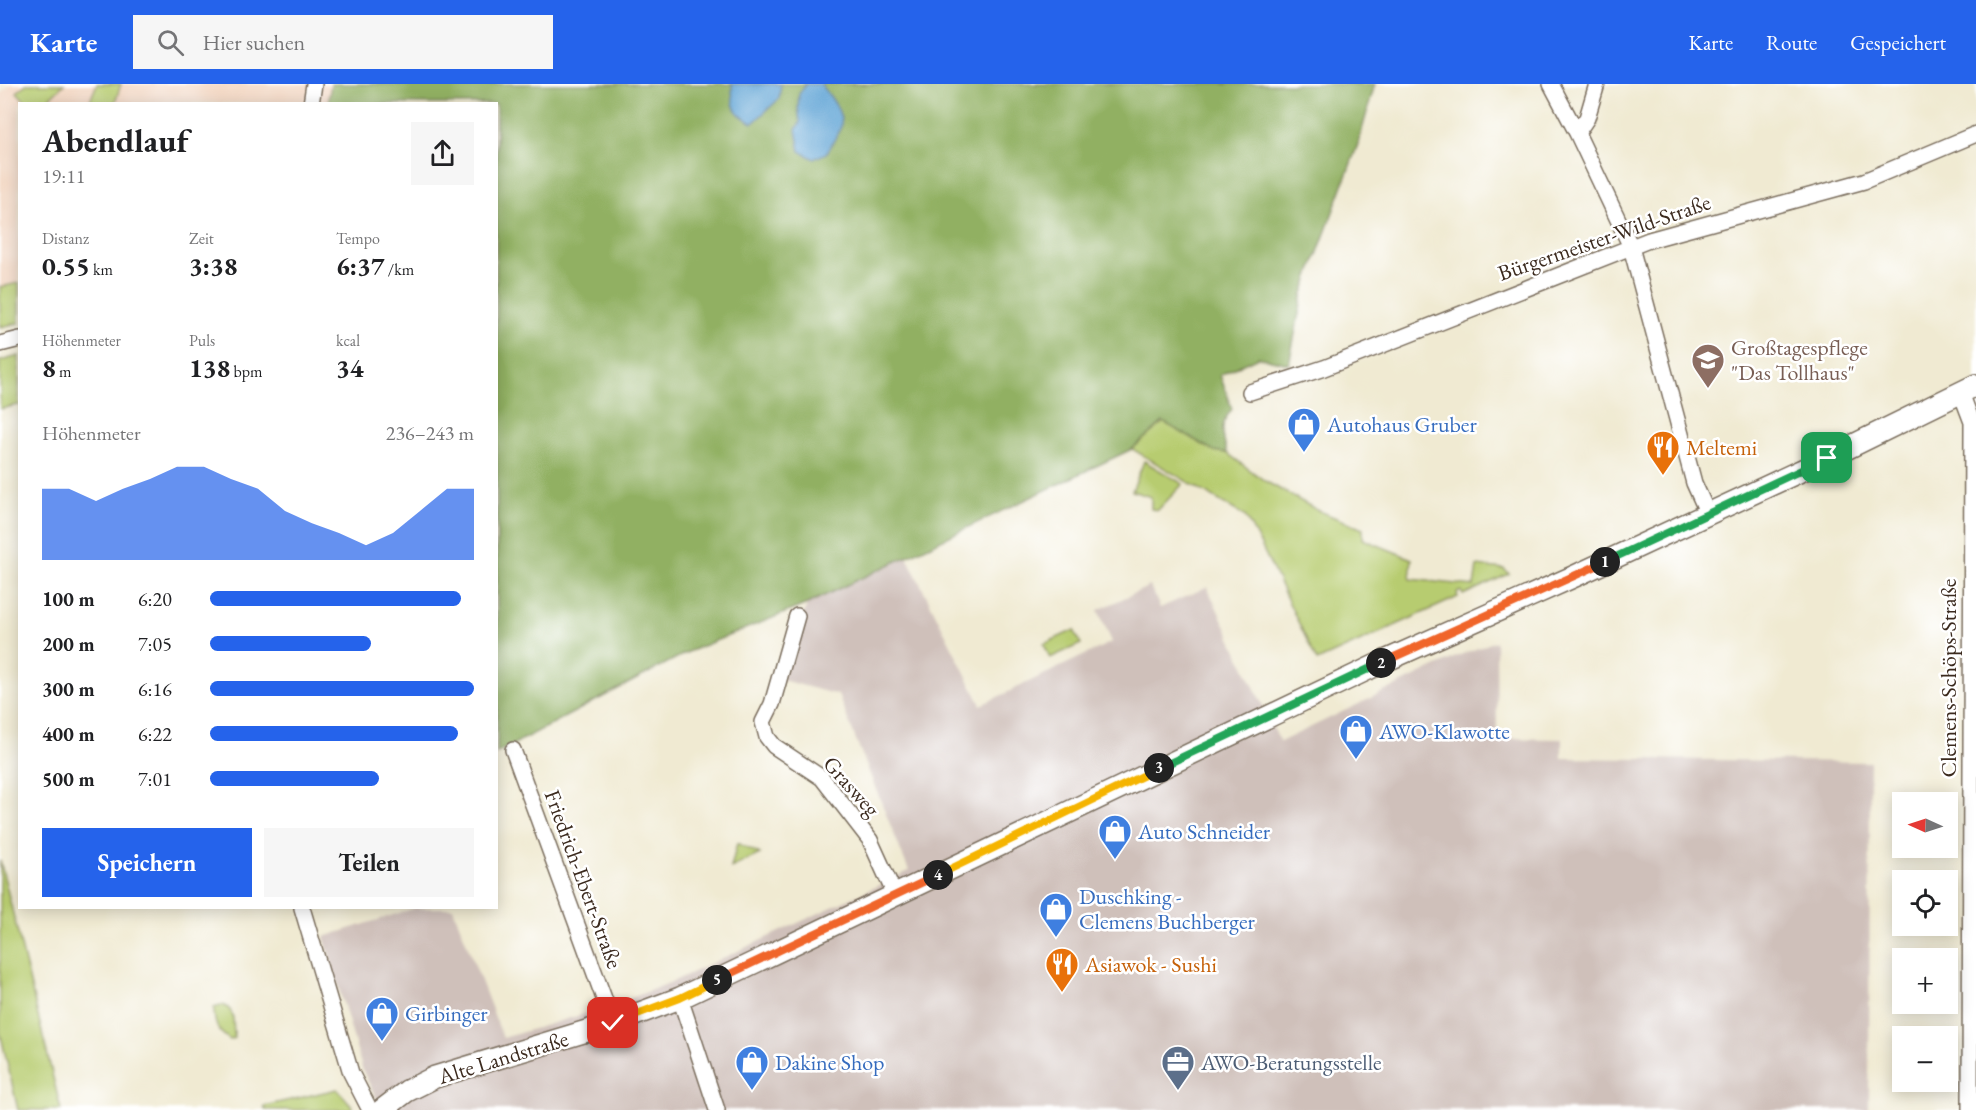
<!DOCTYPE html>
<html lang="de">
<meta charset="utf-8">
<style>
body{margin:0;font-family:"EB Garamond",serif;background:#f6f6f6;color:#202124;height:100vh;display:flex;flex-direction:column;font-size:22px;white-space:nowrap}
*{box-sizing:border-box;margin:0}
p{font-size:20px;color:#757577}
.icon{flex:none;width:33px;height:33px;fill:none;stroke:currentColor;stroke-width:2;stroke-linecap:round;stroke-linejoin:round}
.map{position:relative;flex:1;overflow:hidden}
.sheet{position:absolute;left:18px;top:18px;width:480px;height:807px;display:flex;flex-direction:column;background:#fff;border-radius:0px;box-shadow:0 3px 15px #0003}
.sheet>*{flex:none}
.needle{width:39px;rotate:273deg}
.fabs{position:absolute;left:1892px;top:708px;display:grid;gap:12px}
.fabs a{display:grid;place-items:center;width:66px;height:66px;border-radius:0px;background:#fff;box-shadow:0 3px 15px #0003;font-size:30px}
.pin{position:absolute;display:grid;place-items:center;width:51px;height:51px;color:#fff;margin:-26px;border-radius:12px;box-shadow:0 3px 9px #0006}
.km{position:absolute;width:30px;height:30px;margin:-15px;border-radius:50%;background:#222;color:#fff;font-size:16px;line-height:30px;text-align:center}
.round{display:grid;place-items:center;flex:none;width:63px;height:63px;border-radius:0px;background:#f6f6f6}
.headline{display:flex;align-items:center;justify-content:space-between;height:102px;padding:0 24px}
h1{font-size:33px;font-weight:700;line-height:45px}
.metrics{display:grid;grid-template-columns:repeat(3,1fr);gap:9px;height:102px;padding:6px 24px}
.metrics div{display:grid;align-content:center}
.metrics b{font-size:26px;font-weight:700}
.metrics small{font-size:16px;font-weight:400}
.metrics p{font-size:16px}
.chart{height:168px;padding:12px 24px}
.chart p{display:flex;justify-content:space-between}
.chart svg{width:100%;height:108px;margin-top:6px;fill:#2563eb;opacity:.7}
.button{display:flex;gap:12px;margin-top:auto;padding:12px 24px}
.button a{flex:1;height:69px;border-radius:0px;background:#2563eb;color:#fff;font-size:24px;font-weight:700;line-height:69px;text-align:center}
.button a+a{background:#f6f6f6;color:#202124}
ul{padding:0 24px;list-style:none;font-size:20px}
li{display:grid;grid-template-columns:96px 72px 1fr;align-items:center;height:45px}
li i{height:15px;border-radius:8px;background:#2563eb}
header{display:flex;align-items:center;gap:36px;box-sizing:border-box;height:84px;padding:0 30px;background:#2563eb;color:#fff}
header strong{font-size:28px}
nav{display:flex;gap:33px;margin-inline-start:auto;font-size:21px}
.search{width:420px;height:54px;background:#f6f6f6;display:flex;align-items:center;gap:15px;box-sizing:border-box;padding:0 21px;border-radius:0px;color:#757577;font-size:22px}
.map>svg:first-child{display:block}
.built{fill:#f2d4be}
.industrial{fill:#cfc0ba}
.green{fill:#b7cc70;stroke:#797b47;stroke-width:1.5}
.forest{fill:#91b062;stroke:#666d40;stroke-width:1.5}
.water{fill:#60a4d5;stroke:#4e677a;stroke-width:1.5}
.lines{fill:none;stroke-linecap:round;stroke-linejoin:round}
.minor-casing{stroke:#7a6d5d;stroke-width:18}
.secondary-casing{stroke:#7a6d5d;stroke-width:24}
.minor{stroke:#fff;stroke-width:15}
.secondary{stroke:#fff;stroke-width:21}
.split-1-casing{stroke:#fff;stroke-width:12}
.split-2-casing{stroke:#fff;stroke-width:12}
.split-3-casing{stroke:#fff;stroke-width:12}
.split-4-casing{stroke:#fff;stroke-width:12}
.split-5-casing{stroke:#fff;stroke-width:12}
.split-6-casing{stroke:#fff;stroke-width:12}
.split-1{stroke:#22a559;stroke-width:8}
.split-2{stroke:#f0652b;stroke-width:8}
.split-3{stroke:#22a559;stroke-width:8}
.split-4{stroke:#f5b400;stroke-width:8}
.split-5{stroke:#f0652b;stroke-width:8}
.split-6{stroke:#f5b400;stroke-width:8}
.labels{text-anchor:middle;stroke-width:5;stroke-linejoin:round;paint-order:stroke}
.street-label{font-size:22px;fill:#3b2a1e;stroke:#fff}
.education-label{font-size:22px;fill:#785e54;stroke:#fff;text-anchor:start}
.shop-label{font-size:22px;fill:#366cbe;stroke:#fff;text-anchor:start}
.food-label{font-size:22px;fill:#c56008;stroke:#fff;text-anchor:start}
.service-label{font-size:22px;fill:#4e5e75;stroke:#fff;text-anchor:start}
</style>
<header>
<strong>Karte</strong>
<div class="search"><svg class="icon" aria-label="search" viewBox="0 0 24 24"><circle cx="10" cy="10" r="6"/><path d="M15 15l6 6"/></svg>Hier suchen</div>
<nav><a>Karte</a><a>Route</a><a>Gespeichert</a></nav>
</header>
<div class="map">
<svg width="1976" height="1026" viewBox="0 0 1976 1026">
<rect width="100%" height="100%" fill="#fff"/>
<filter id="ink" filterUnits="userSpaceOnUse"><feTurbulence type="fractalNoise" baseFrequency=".0167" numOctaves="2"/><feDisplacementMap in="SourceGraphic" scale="12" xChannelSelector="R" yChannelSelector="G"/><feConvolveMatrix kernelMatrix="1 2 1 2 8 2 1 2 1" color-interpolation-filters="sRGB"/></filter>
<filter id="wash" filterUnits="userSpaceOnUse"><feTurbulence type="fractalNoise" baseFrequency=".008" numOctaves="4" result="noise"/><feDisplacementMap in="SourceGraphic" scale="24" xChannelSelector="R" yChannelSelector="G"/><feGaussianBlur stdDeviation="1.35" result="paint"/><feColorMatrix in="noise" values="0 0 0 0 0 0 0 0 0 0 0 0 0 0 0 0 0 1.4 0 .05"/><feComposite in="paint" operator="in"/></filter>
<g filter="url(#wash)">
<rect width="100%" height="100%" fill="#f0ead2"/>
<path class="built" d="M11,0H331L328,19L20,20L19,199L0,203V10Z"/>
<path class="industrial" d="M907,473L981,621L1112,558L1098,526L1150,502L1160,524L1207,503L1280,658L1460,571L1496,557L1497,654L1562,655V674L1870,678L1869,1026H382L363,987L324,853L415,824H453L503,954L611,922L672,898L909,787L838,611L782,596L807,520Z"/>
<path class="green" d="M26,0H64L44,19L28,20L17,8Z
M97,0H121L115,19H89Z
M19,199V239L0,243V203Z
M19,272V321L0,325V277Z
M1164,338L1214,367L1227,369L1265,397L1317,426L1363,445V455L1412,475L1410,495L1474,502L1477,482L1504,485L1509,490L1463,511L1461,507L1457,509L1458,513L1317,577L1261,461L1245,432L1132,365Z
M1144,377L1183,400L1158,426L1151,425V413L1132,407Z
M1074,546L1081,560L1050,574L1044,560Z
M737,759L760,770L731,784Z
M0,776L61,1026H18L0,948Z
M223,921C238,928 231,940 235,954L230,956C217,947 214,940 214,924Z
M337,1005L353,1023L352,1026H265L264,1022Z"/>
<path class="forest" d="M331,0H1375L1358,60L1303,209L1289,280L1258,273L1220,291L1232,325C1219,341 1222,350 1227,369L1214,367L1163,338L1132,365L807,520L688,568L497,669L496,20H328Z"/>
<path class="water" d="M732,0H781L779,15L753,39C732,29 732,22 732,0Z
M806,0H821C829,11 844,28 841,43C839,49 831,60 828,68L814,75L800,67L796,46L800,38L798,23L799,10Z"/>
</g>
<g filter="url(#ink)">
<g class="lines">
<defs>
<path id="minor" d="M1551,0L1577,49L1631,163L1694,399L1708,430
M311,20L314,0
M1577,49L1587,34L1597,0
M0,260L20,255
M1250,308L1324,284L1649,156L1864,97L1976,50
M1961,309L1972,338L1970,1026
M797,532L772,620L763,638L767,653L774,662L822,694L870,756L895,811
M513,666L613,939
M302,824L351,989L370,1026
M680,914L717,1026"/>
<path id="secondary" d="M382,1026L407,1007L435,993L613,939L680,914L1385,577L1575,492L1809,383L1976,301"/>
</defs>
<use href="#minor" class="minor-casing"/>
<use href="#secondary" class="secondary-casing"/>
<use href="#minor" class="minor"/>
<use href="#secondary" class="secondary"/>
</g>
</g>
<g class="lines" filter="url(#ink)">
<defs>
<path id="split-1" d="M1605,478L1827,374"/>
<path id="split-2" d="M1381,579L1605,478"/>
<path id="split-3" d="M1159,684L1381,579"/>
<path id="split-4" d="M938,791L1159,684"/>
<path id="split-5" d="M717,896L938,791"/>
<path id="split-6" d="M613,939L680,914L717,896"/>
</defs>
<use href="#split-1" class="split-1-casing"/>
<use href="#split-2" class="split-2-casing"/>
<use href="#split-3" class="split-3-casing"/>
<use href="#split-4" class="split-4-casing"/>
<use href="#split-5" class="split-5-casing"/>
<use href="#split-6" class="split-6-casing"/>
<use href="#split-1" class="split-1"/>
<use href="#split-2" class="split-2"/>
<use href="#split-3" class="split-3"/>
<use href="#split-4" class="split-4"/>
<use href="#split-5" class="split-5"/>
<use href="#split-6" class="split-6"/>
</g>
<defs>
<symbol id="school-pin" viewBox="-11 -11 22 30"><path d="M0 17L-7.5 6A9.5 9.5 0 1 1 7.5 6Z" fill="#8d6e63" stroke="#fff"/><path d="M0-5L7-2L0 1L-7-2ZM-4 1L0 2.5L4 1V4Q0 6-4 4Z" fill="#fff"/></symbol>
<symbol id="shop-pin" viewBox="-11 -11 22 30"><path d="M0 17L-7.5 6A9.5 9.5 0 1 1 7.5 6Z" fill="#3f7fe0" stroke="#fff"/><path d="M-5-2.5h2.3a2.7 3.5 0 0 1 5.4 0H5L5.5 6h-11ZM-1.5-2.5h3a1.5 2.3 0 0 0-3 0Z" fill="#fff"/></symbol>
<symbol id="restaurant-pin" viewBox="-11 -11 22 30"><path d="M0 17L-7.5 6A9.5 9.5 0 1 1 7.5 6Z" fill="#e8710a" stroke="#fff"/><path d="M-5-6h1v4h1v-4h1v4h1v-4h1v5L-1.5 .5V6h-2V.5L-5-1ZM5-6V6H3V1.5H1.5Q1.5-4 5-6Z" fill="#fff"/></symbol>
<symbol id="office-pin" viewBox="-11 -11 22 30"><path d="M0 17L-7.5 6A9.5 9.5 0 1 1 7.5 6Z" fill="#5c6f8a" stroke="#fff"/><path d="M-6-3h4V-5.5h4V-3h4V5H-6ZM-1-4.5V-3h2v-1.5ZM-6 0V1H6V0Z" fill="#fff"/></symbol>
</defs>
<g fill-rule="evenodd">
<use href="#school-pin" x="1689" y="257" width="38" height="52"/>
<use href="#shop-pin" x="1285" y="321" width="38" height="52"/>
<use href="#restaurant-pin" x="1644" y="344" width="38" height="52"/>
<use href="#shop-pin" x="1337" y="628" width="38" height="52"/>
<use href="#shop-pin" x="1096" y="728" width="38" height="52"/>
<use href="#shop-pin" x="1037" y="806" width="38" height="52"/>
<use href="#restaurant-pin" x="1043" y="861" width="38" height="52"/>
<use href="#shop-pin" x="363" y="910" width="38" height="52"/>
<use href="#shop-pin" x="733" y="959" width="38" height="52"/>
<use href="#office-pin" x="1159" y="959" width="38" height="52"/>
</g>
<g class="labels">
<g class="street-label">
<text transform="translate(1604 153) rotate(-19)" y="8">Bürgermeister-Wild-Straße</text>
<text transform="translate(1948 594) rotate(-90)" y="8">Clemens-Schöps-Straße</text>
<text transform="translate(852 702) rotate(48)" y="8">Grasweg</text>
<text transform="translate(584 795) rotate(70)" y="8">Friedrich-Ebert-Straße</text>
<text transform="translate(503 973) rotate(-17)" y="8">Alte Landstraße</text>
</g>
<g class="education-label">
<text x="1731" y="271">Großtagespflege<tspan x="1731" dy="25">"Das Tollhaus"</tspan></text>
</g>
<g class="shop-label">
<text x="1327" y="348">Autohaus Gruber</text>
<text x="1379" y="655">AWO-Klawotte</text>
<text x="1138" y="755">Auto Schneider</text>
<text x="1079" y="820">Duschking -<tspan x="1079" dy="25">Clemens Buchberger</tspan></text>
<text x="405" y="937">Girbinger</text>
<text x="775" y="986">Dakine Shop</text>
</g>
<g class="food-label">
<text x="1686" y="371">Meltemi</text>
<text x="1085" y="888">Asiawok - Sushi</text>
</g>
<g class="service-label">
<text x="1201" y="986">AWO-Beratungsstelle</text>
</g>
</g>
</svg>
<div class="fabs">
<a><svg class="needle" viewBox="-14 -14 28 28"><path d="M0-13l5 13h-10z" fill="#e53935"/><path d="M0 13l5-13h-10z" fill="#757577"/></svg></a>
<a><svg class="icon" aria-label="locate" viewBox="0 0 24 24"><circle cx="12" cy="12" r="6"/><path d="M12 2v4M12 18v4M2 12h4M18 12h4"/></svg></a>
<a>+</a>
<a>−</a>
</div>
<div class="pin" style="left:1827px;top:374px;background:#1e9e55"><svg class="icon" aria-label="arrive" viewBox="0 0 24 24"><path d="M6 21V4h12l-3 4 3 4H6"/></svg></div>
<div class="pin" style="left:613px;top:939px;background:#d93025"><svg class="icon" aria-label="check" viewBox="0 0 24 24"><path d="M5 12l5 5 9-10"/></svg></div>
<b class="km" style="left:1605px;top:478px">1</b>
<b class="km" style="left:1381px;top:579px">2</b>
<b class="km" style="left:1159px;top:684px">3</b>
<b class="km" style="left:938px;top:791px">4</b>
<b class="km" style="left:717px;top:896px">5</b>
<section class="sheet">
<div class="headline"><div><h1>Abendlauf</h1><p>19:11</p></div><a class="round"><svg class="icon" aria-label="share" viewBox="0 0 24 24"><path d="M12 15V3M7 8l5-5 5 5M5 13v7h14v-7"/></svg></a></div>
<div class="metrics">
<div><p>Distanz</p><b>0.55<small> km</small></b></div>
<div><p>Zeit</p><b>3:38</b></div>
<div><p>Tempo</p><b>6:37<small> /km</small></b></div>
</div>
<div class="metrics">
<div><p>Höhenmeter</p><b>8<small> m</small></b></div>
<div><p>Puls</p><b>138<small> bpm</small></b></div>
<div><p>kcal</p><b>34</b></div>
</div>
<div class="chart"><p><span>Höhenmeter</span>236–243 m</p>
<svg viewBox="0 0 160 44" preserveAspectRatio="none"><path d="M0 44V15L10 15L20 20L30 15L40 11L50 6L60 6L70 11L80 15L90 24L100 29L110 33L120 38L130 33L140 24L150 15L160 15V44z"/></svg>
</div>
<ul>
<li><b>100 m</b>6:20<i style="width:95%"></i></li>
<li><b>200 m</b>7:05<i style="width:61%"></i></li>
<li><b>300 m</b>6:16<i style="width:100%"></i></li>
<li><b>400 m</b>6:22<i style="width:94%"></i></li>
<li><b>500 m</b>7:01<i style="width:64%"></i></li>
</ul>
<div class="button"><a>Speichern</a><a>Teilen</a></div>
</section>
</div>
